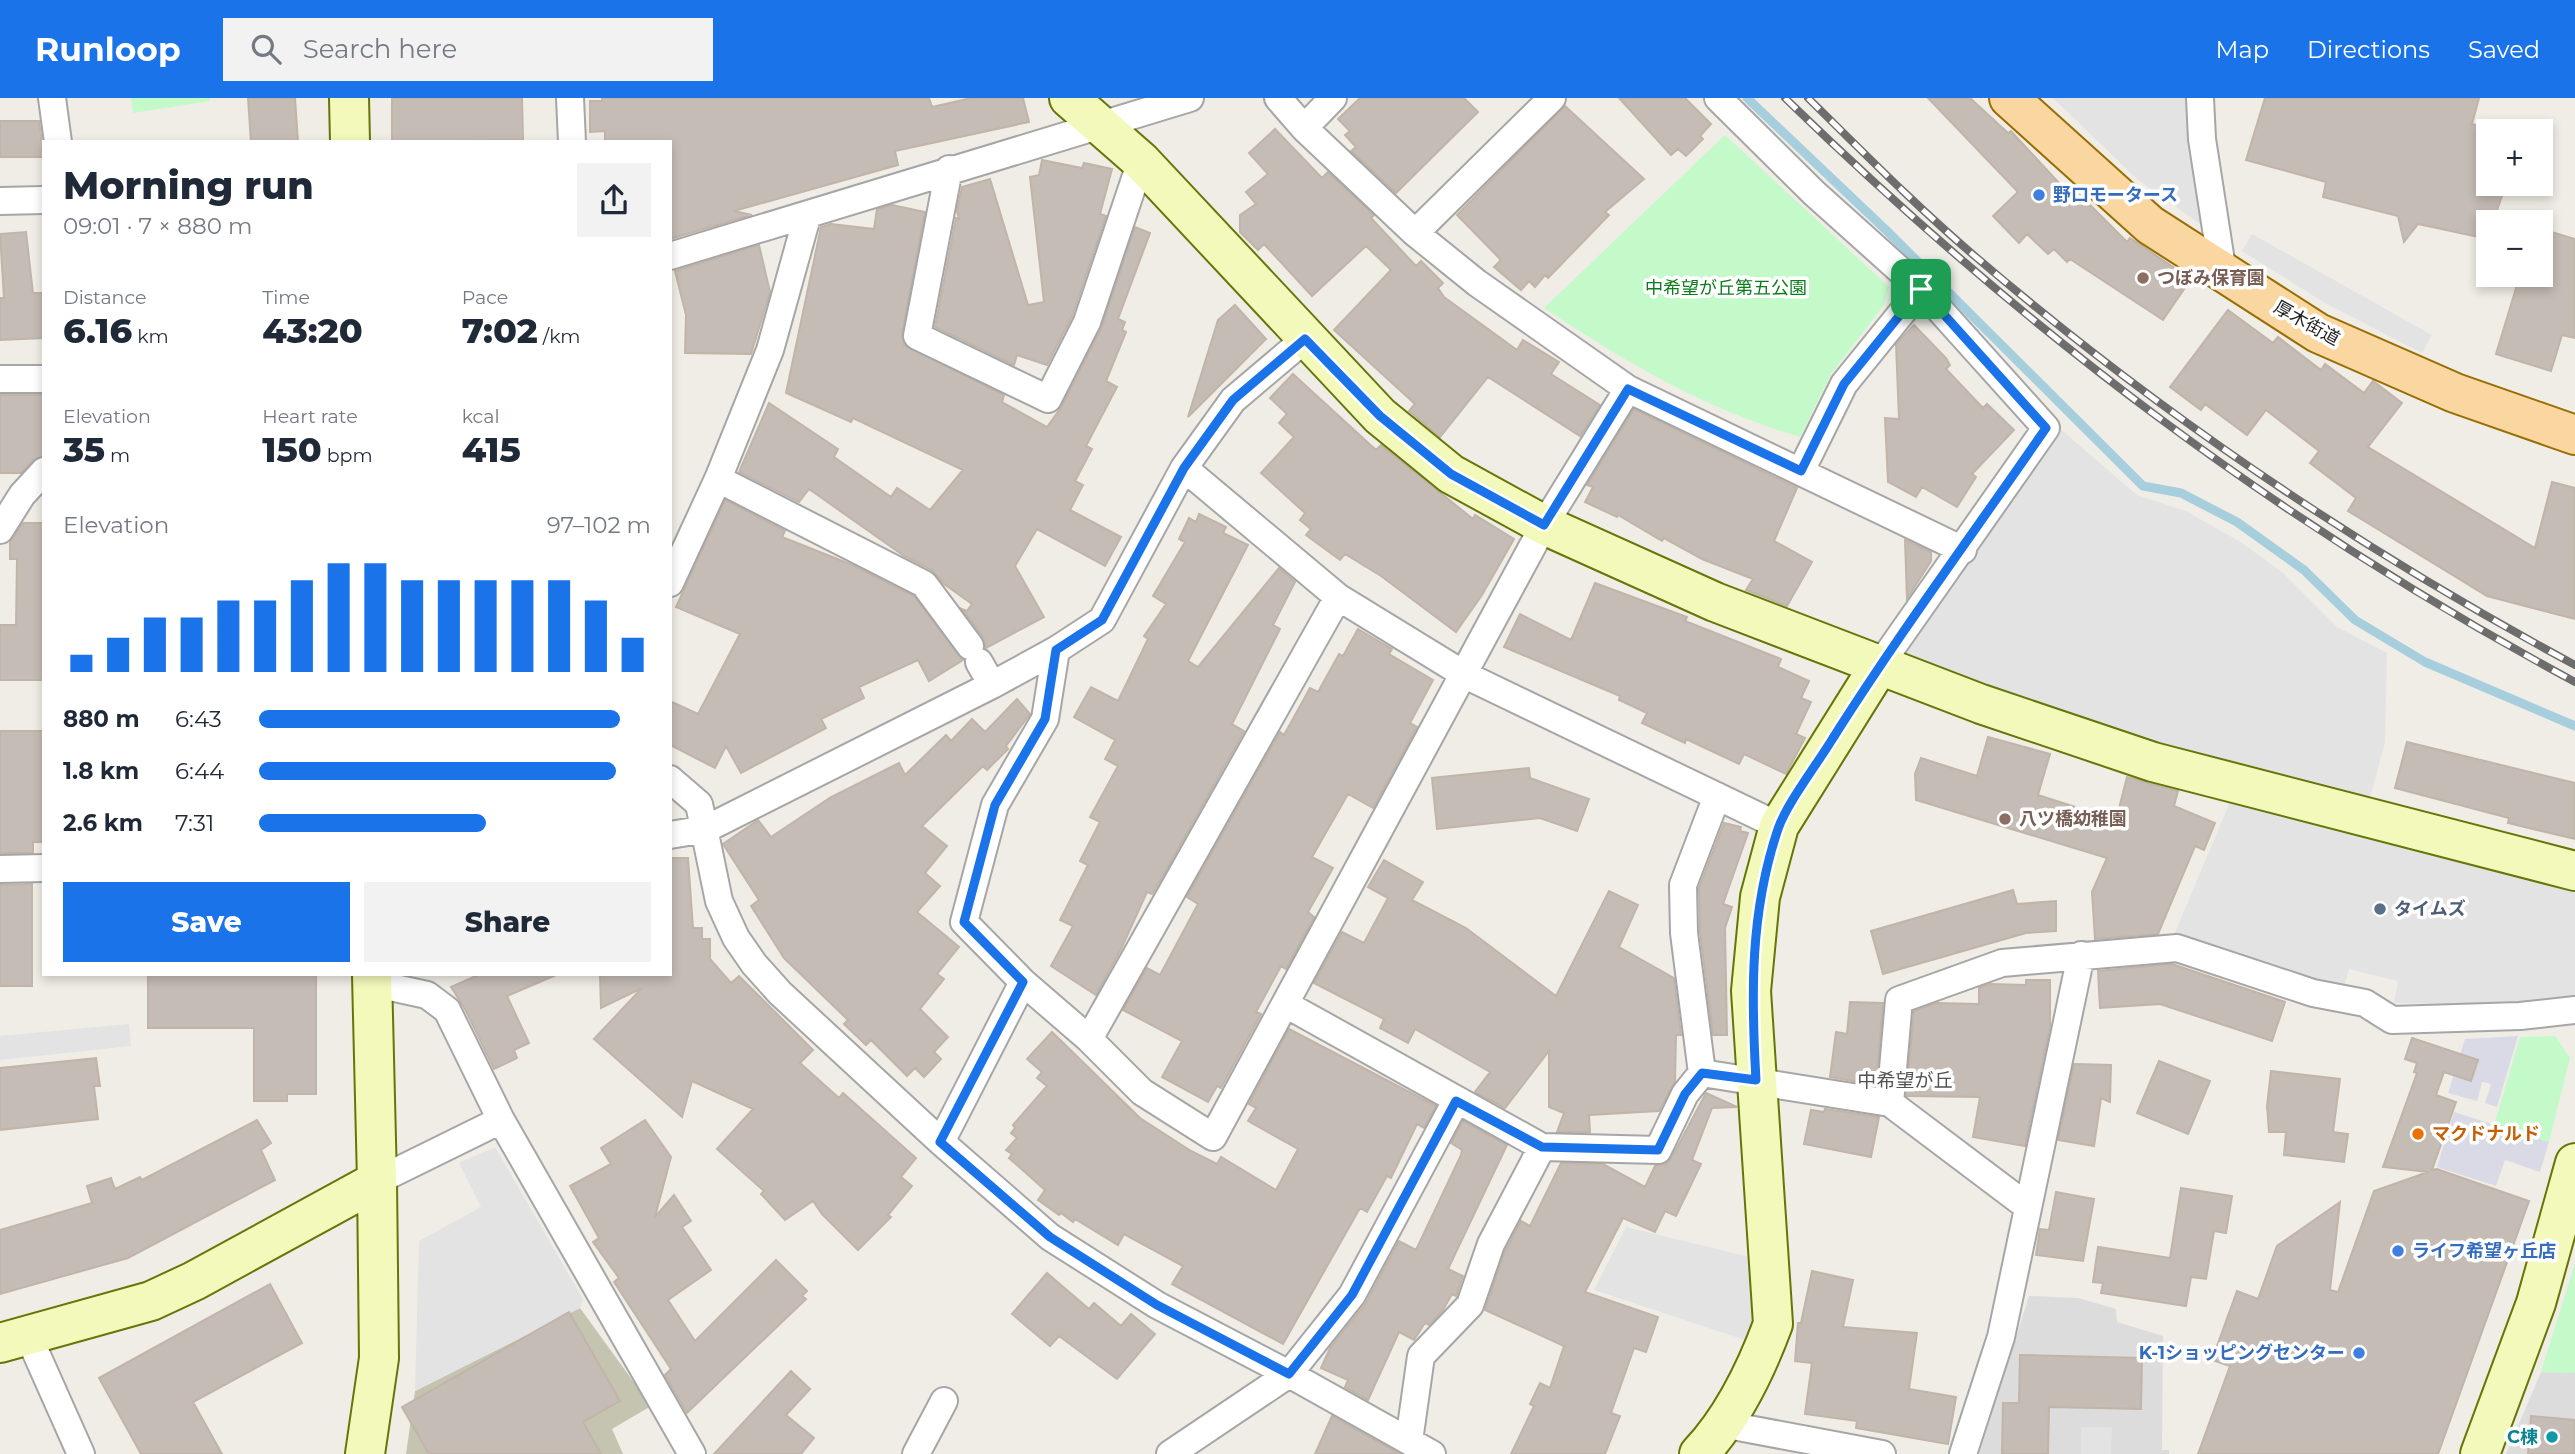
<!DOCTYPE html>
<meta charset="utf-8">
<style>
body{margin:0;font-family:Montserrat,"Noto Sans JP",sans-serif;background:#f2f2f3;color:#1f2937;height:100vh;display:flex;flex-direction:column;font-size:26px;white-space:nowrap}
*{box-sizing:border-box;margin:0}
p{font-size:23px;color:#747a83}
.icon{flex:none;width:38px;height:38px;fill:none;stroke:currentColor;stroke-width:2;stroke-linecap:round;stroke-linejoin:round}
.map{position:relative;flex:1;overflow:hidden}
.sheet{position:absolute;left:42px;top:42px;width:630px;height:836px;display:flex;flex-direction:column;background:#fff;border-radius:0px;box-shadow:0 4px 10px #0003}
.sheet>*{flex:none}
.fabs{position:absolute;left:2476px;top:21px;display:grid;gap:14px}
.fabs a{display:grid;place-items:center;width:77px;height:77px;border-radius:0px;background:#fff;box-shadow:0 4px 10px #0003;font-size:35px}
.pin{position:absolute;display:grid;place-items:center;width:60px;height:60px;color:#fff;margin:-30px;border-radius:14px;box-shadow:0 4px 10px #0006}
.round{display:grid;place-items:center;flex:none;width:74px;height:74px;border-radius:0px;background:#f2f2f3}
.summary{display:flex;align-items:center;justify-content:space-between;height:119px;padding:0 21px}
h1{font-size:38px;font-weight:800;line-height:52px}
.metrics{display:grid;grid-template-columns:repeat(3,1fr);gap:10px;height:119px;padding:7px 21px}
.metrics div{display:grid;align-content:center}
.metrics b{font-size:35px;font-weight:800}
.metrics small{font-size:19px;font-weight:400}
.metrics p{font-size:19px}
.chart{height:196px;padding:14px 21px}
.chart p{display:flex;justify-content:space-between}
.chart svg{width:100%;height:126px;margin-top:7px;stroke:#1a73e8;stroke-width:6}
.primary-button{display:flex;gap:14px;margin-top:auto;padding:14px 21px}
.primary-button a{flex:1;height:80px;border-radius:0px;background:#1a73e8;color:#fff;font-size:28px;font-weight:800;line-height:80px;text-align:center}
.primary-button a+a{background:#f2f2f3;color:#1f2937}
ul{padding:0 21px;list-style:none;font-size:23px}
li{display:grid;grid-template-columns:112px 84px 1fr;align-items:center;height:52px}
li i{height:18px;border-radius:9px;background:#1a73e8}
header{display:flex;align-items:center;gap:42px;box-sizing:border-box;height:98px;padding:0 35px;background:#1a73e8;color:#fff}
header strong{font-size:33px}
nav{display:flex;gap:38px;margin-inline-start:auto;font-size:24px}
.search{width:490px;height:63px;background:#f2f2f3;display:flex;align-items:center;gap:18px;box-sizing:border-box;padding:0 24px;border-radius:0px;color:#747a83;font-size:26px}
.map>svg:first-child{display:block}
.residential{fill:#dddcdc}
.construction{fill:#c4c4b1}
.park{fill:#c4f9ca}
.parking{fill:#e3e3e3}
.plaza{fill:#dadae6}
.lines{fill:none;stroke-linecap:round;stroke-linejoin:round}
.stream{stroke:#a7cedd;stroke-width:9}
.building{fill:#c4bcb5;stroke:#c1b4a8;stroke-width:2}
.street-casing{stroke:#a6a6a6;stroke-width:30}
.secondary-casing{stroke:#657607;stroke-width:42}
.primary-casing{stroke:#986d02;stroke-width:42}
.street{stroke:#fff;stroke-width:26}
.secondary{stroke:#f3f9bb;stroke-width:38}
.primary{stroke:#fad7a0;stroke-width:38}
.rail-casing{stroke:#6d6d6d;stroke-width:8}
.rail{stroke:#fff;stroke-width:5;stroke-dasharray:16;stroke-linecap:butt}
.route-casing{stroke:#fff;stroke-width:14}
.route{stroke:#1a73e8;stroke-width:9}
.shop-dot{fill:#3f7fe0;stroke:#fff;stroke-width:2.5}
.education-dot{fill:#8d6e63;stroke:#fff;stroke-width:2.5}
.service-dot{fill:#5c6f8a;stroke:#fff;stroke-width:2.5}
.food-dot{fill:#e8710a;stroke:#fff;stroke-width:2.5}
.culture-dot{fill:#0f9aa8;stroke:#fff;stroke-width:2.5}
.labels{text-anchor:middle;stroke-width:7;stroke-linejoin:round;paint-order:stroke}
.shop-label{font-size:18px;font-weight:bold;fill:#366cbe;stroke:#fff;text-anchor:start}
.education-label{font-size:18px;font-weight:bold;fill:#785e54;stroke:#fff;text-anchor:start}
.park-label{font-size:18px;fill:#0d7d1c;stroke:#fff}
.street-label{font-size:18px;fill:#1f1f1f;stroke:#fff}
.service-label{font-size:18px;font-weight:bold;fill:#4e5e75;stroke:#fff;text-anchor:start}
.food-label{font-size:18px;font-weight:bold;fill:#c56008;stroke:#fff;text-anchor:start}
.culture-label{font-size:18px;font-weight:bold;fill:#0d838f;stroke:#fff;text-anchor:end}
.neighbourhood-label{font-size:19px;fill:#525252;stroke:#fff}
</style>
<header>
<strong>Runloop</strong>
<div class="search"><svg class="icon" aria-label="search" viewBox="0 0 24 24"><circle cx="10" cy="10" r="6"/><path d="M15 15l6 6"/></svg>Search here</div>
<nav><a>Map</a><a>Directions</a><a>Saved</a></nav>
</header>
<div class="map">
<svg width="2575" height="1356" viewBox="0 0 2575 1356">
<rect width="100%" height="100%" fill="#f0ede6"/>
<path class="residential" d="M2029,1198L2078,1200L2116,1211L2117,1224L2163,1238L2162,1352H2169V1356H1979Z
M2541,1274L2575,1275V1356H2506Z"/>
<path class="construction" d="M580,1210L651,1308L612,1331L623,1356H406L415,1293Z"/>
<path class="park" d="M131,0H210V3L133,15Z
M1725,37L1889,189L1884,207L1831,276L1800,339C1705,311 1625,264 1544,210Z
M2555,938L2570,960L2549,1044L2494,1027L2520,939Z
M2575,1165V1275L2541,1274Z"/>
<path class="parking" d="M2053,0H2191L2205,122L2200,126L2137,81Z
M2252,136L2432,237L2422,255L2325,205L2242,153Z
M2058,329L2137,397L2188,414L2242,445L2283,475L2337,529L2387,555L2385,644L2368,707L2155,651L1896,562Z
M2230,704L2575,784V900L2504,907L2394,905L2398,883L2349,871L2343,892L2174,837Z
M129,926L131,948L0,962V938Z
M495,1049L583,1201L580,1210L415,1293L419,1143L481,1109L459,1065Z
M1626,1129L1750,1159L1754,1227L1745,1242L1594,1192Z
M2081,1329H2112L2111,1356H2081Z"/>
<path class="plaza" d="M2518,938L2497,1009L2485,1005L2491,987L2488,985L2482,984L2477,1003L2448,995L2465,941Z
M2454,1014L2549,1044L2540,1074L2505,1062L2496,1088L2437,1069Z"/>
<g class="lines">
<path class="stream" d="M1747,0L1887,133L2143,388L2181,395L2237,424L2304,472L2355,522L2425,564L2575,628"/>
</g>
<path class="building" d="M248,0H295L298,44H251Z
M392,0H522L523,42L392,44Z
M602,0H929L932,9L971,0H1023L1029,24L895,53L898,67L734,113L752,117L670,141V44H605V33L590,34V3H602Z
M1360,0H1464L1478,14L1396,95L1351,53L1356,49L1345,37L1350,33L1338,21Z
M1619,0H1685L1711,26L1700,38L1703,41L1686,58L1678,51L1671,57Z
M1928,0H1970L2008,35L2011,33L2070,97L2075,92L2127,144L2130,140L2191,181L2163,222L2070,161L2067,164L2054,151L2048,156L2027,136L2019,145L1993,118L2018,94Z
M2265,0H2479L2472,26L2488,31V86H2506L2493,124H2488V141L2418,126L2404,144L2398,118L2323,99L2326,84L2246,62Z
M1565,8L1644,81L1605,114L1609,117L1548,180L1545,177L1535,189L1529,183L1521,192L1494,169L1501,162L1457,117Z
M0,23H39L44,59H0Z
M1275,31L1322,80L1328,74L1374,117L1371,120L1416,168L1421,163L1443,185L1438,190L1444,199L1517,252L1523,242L1559,264L1551,276L1600,307L1580,338L1488,279L1440,339L1409,313L1415,306L1334,232L1391,172L1366,148L1312,198L1264,146L1258,152L1240,134V117L1256,106L1246,94L1268,76L1249,55Z
M1042,62L1082,70L1084,65L1112,71L1100,116L1106,118L1072,218L1047,267L1017,257L1014,267L935,229L956,120L959,121L957,113L962,89L990,81L1028,207L1044,204L1030,79L1039,77Z
M892,107L925,114L902,235L904,247L1004,297L1002,304L1047,329L1062,308L1101,231L1135,129L1150,135L1118,221L1125,224L1122,232L1126,234L1106,283L1117,289L1086,348L1092,351L1075,383L1083,387L1070,412L1121,439L1105,468L1037,431L1015,468L1044,519L986,550L983,539L962,511L967,513L972,506L944,486L932,472L904,458L809,391L799,404L739,374L769,305L838,351L834,359L891,399L897,390L930,412L963,372L853,320L851,324L786,295L821,129L831,126L874,131L877,111Z
M2541,131L2575,141V240L2562,237L2551,273L2496,256L2520,177H2541Z
M26,134L33,195H44V240L0,242V200H4L0,136Z
M759,147L770,194L751,256L685,255L686,217L675,173Z
M1235,207L1266,241L1188,319L1218,222Z
M2228,212L2273,245L2278,239L2321,272L2325,266L2364,295L2373,283L2402,305L2368,349L2535,450L2552,384L2575,390V521L2487,498L2348,413L2356,400L2310,365L2319,353L2266,312L2247,337L2205,306L2201,312L2170,289Z
M1914,227L1946,260L1950,267L1946,271L1983,310L1987,306L2014,332L1972,376L1976,379L1957,409L1922,389L1916,399L1888,384L1885,320L1899,321L1896,246Z
M1293,276L1376,352L1381,347L1473,421L1475,417L1514,441L1482,497L1456,534L1381,478L1345,456L1340,462L1306,437L1311,431L1300,422L1305,415L1261,375L1294,339L1279,325L1287,316L1270,300Z
M0,297H44V358L33,362L21,375H0Z
M1634,311L1797,390L1774,443L1812,464L1787,508L1746,492L1753,481L1702,461L1664,440L1662,443L1618,417L1617,419L1585,404L1593,389L1587,387Z
M725,402L785,433L782,439L850,466L914,498L963,562L929,583L918,562L859,589L864,600L821,621L826,630L741,675L726,648L715,670L670,647V603L698,616L740,536L676,509Z
M1199,416L1226,429L1223,435L1248,447L1188,563L1198,569L1279,470L1295,484L1273,527L1280,531L1232,626L1244,633L1160,783L1152,796L1147,794L1122,849L1096,897L1051,868L1073,828L1060,822L1088,767L1080,763L1100,724L1090,719L1118,668L1105,661L1115,642L1074,619L1091,589L1118,603L1148,541L1144,538L1166,506L1153,498L1185,444L1179,441L1189,420L1196,424Z
M23,425H44V582H0V527H16L17,461H10V444Z
M1905,442L1931,454V463L1907,501Z
M1595,485L1687,519L1685,523L1781,561L1778,569L1809,583L1801,600L1811,604L1796,636L1805,640L1786,676L1744,656L1739,666L1686,641L1685,645L1642,625L1647,615L1619,602L1620,598L1504,549L1520,516L1571,542Z
M1358,531L1392,551L1389,556L1433,582L1410,625L1417,629L1373,710L1348,696L1312,759L1333,770L1308,814L1314,819L1286,871L1281,868L1256,914L1261,916L1221,990L1217,988L1208,1004L1162,979L1182,943L1123,912L1147,870L1160,877L1198,806L1187,799L1280,634L1284,637L1310,590L1318,594L1339,556L1343,558Z
M1017,601L1030,616L1006,648L1008,651L987,672L983,668L922,728L947,748L925,775L940,788L917,814L959,849L937,876L944,881L920,911L948,939L934,954L941,961L924,979L915,970L907,978L871,942L866,947L844,926L848,922L784,860L751,808L759,802L723,746L758,722L771,739L831,699L899,665L905,677L946,637L951,643L972,621L985,634Z
M0,633H44V744H33V755H0Z
M1988,639L2050,656L2038,697L2116,722L2127,679L2178,693L2174,708L2215,725L2204,752L2195,748L2158,836L2095,841L2092,794L2107,760L1916,702L1915,676L1921,660L1977,678Z
M2407,644L2575,685V741L2508,725L2509,720L2395,690Z
M1529,670L1530,680L1589,701L1577,733L1540,720L1437,731L1432,680Z
M1724,725L1741,729L1740,733L1748,735L1723,806L1732,809L1725,830L1727,937H1713L1700,834L1699,790Z
M670,760H688L693,830H702V841H710V861L731,885L739,878L813,952L800,965L839,1000L843,995L916,1060L901,1079L912,1088L888,1117L891,1119L858,1152L822,1116L813,1103L785,1122L761,1096L764,1093L717,1051L753,1011L692,983L682,1019L594,941L642,890L601,910L600,877H670Z
M1384,762L1423,784L1412,802L1466,830L1556,898L1609,793L1638,807L1619,849L1674,880L1681,937H1676L1675,984L1659,1013L1589,1017L1590,1034H1557L1564,1015L1549,1009V953L1505,1010L1475,994L1490,974L1415,931L1408,945L1380,930L1384,921L1314,885L1342,834L1364,845L1388,800L1368,789Z
M32,786V888H0V787Z
M2013,792L2017,806L2056,803V833L2026,835L1883,876L1871,833Z
M2172,866L2285,904L2272,943L2160,906L2100,910L2098,873Z
M148,877H316V996H287V1003H254V930H148Z
M478,877H556L507,898L529,945L514,952L517,960L494,971L466,913L451,889Z
M2026,882H2050V928L2025,1048L1973,1039L1980,999L1906,998L1914,913L1937,905L1979,906V890L1990,886L2026,887Z
M1850,904L1883,905L1876,987L1830,979L1836,934L1847,936Z
M1289,931L1436,1008L1424,1030L1417,1026L1391,1080L1387,1078L1367,1114L1360,1110L1283,1246L1172,1186L1183,1168L1124,1136L1118,1147L1075,1121L1073,1124L1061,1115L1059,1117L1038,1102L1045,1092L1009,1060L1012,1056L1006,1052L1017,1040L1011,1035L1015,1030L1013,1027L1047,988L1037,980L1042,974L1027,961L1052,934L1140,1020L1191,1053L1217,1066L1221,1059L1276,1092L1298,1051L1248,1023L1256,1010L1249,1006Z
M2412,940L2478,962L2471,983L2444,974L2436,997L2456,1004L2432,1072L2437,1071L2529,1103L2438,1356H2198L2230,1268L2212,1262L2237,1193L2258,1201L2277,1148L2340,1104L2330,1192L2338,1194L2374,1093L2428,1074L2383,1069L2417,975L2414,974L2417,965L2405,961Z
M96,960L100,988H94L98,1021L0,1032V970Z
M2159,963L2210,983L2188,1036L2137,1015Z
M2074,966L2111,967L2110,1004L2101,1000L2094,1048L2058,1042Z
M2271,973L2340,981L2333,1034L2348,1036L2344,1064L2284,1057L2286,1034H2269L2267,1008Z
M1706,995L1737,1009L1712,1010L1692,1062L1701,1066L1676,1118L1665,1113L1655,1134L1623,1120L1585,1194L1658,1219L1646,1254L1634,1250L1611,1315L1620,1318L1605,1356H1511L1534,1308L1530,1306L1540,1285L1550,1290L1564,1248L1485,1212L1504,1156L1521,1123L1530,1128L1561,1065L1603,1066L1645,1089L1655,1068L1666,1066L1672,1059Z
M1825,1011L1879,1019L1871,1059L1804,1046L1811,1012L1824,1014Z
M257,1022L271,1045L261,1052L275,1082L128,1160L0,1196V1132L92,1105L87,1088L111,1080L115,1091L140,1079L142,1082Z
M645,1022L671,1059L655,1119L674,1097L691,1123L682,1129L711,1172L668,1202L695,1243L776,1162L807,1193L802,1198L806,1201L687,1315L665,1277L671,1271L614,1184L619,1180L593,1144L599,1140L570,1088L611,1066L601,1050Z
M1463,1023L1507,1047L1448,1171L1463,1178L1456,1198L1452,1196L1443,1212L1429,1227L1425,1225L1414,1242L1399,1234L1368,1302L1345,1289L1348,1282L1321,1270L1330,1250L1366,1205L1399,1143L1416,1152L1461,1057L1462,1052L1451,1045Z
M2181,1090L2232,1098L2226,1135L2214,1133L2206,1181L2191,1179L2186,1208L2101,1195L2103,1185L2093,1184L2098,1149L2170,1160Z
M2056,1094L2094,1101L2083,1163L2036,1157L2040,1131L2049,1132Z
M1812,1173L1853,1182L1843,1229L1917,1235L1909,1291L1956,1299L1948,1346L1856,1330L1857,1323L1805,1316L1812,1265L1795,1263L1798,1225H1801Z
M1047,1175L1089,1211L1094,1205L1121,1228L1131,1216L1155,1236L1117,1281L1059,1238L1050,1248L1012,1216Z
M270,1186L302,1245L193,1304L222,1356H141L99,1280Z
M569,1214L620,1303L583,1324L601,1356H429L402,1309Z
M2020,1257L2142,1260L2141,1311L2049,1309L2048,1356H2002L2003,1305H2019Z
M791,1273L810,1291L786,1317L814,1340L801,1356H714Z
M1332,1318L1400,1356H1315Z
M2531,1318L2575,1322V1356H2528Z"/>
<g class="lines">
<defs>
<path id="street" d="M52,0L58,44
M570,0L572,44
M1278,0L1304,30L1415,135L1477,185L1628,291L1963,452
M1718,0L1814,95L1921,191L2046,330L1879,568
M2200,0L2202,41L2223,176
M1304,30L1333,0
M949,71L917,238L1048,301L1087,224L1141,63
M0,103L44,102
M1415,135L1552,0
M670,158L1190,0
M0,281H44
M1184,370L1338,499L1465,577L1779,728
M1801,373L1844,286L1921,191
M718,381L924,486L970,548
M0,432L22,397L44,373
M670,485L718,381L770,252L807,119
M1056,552L1045,621L995,707L964,824L1023,884L1089,941L1142,994L1213,1039L1544,427L1628,291
M979,564L992,587
M670,681L699,706L719,803L736,840L754,866L780,895L941,1044L1050,1139L1157,1207L1289,1276L1432,1356
M670,737L706,731L992,587L1056,552L1102,522L1184,370L1233,302L1305,241
M0,771L44,770
M372,885L427,897L447,912L501,1022L692,1356
M1287,907L1542,1049L1658,1052L1685,996L1702,975L1684,835L1683,787L1717,698
M1089,941L1338,499
M1702,975L1890,1005L2028,1109
M1890,1005L1899,902L2002,865L2177,850L2313,895L2365,905L2392,922L2520,918L2575,912
M941,1044L1023,884
M377,1083L501,1022
M28,1237L81,1356
M1722,1326L1882,1356
M1409,1343L1421,1258L1470,1207L1491,1146L1542,1049
M916,1356L944,1303
M1170,1356L1289,1276L1352,1197L1456,1003
M1963,1356L2001,1239L2081,857"/>
<path id="secondary" d="M349,0L350,44
M1069,0L1141,63L1380,318L1451,376L1544,427L1715,504L1981,606L2153,664L2575,773
M0,1245L151,1203L194,1183L377,1083L372,877
M365,1356L379,1260L377,1083
M1699,1356C1733,1320 1756,1272 1773,1226L1751,893L1760,799L1779,728L1879,568
M2480,1356L2536,1205L2575,1065"/>
<path id="primary" d="M2009,0L2150,127L2318,235L2455,295L2575,337"/>
</defs>
<use href="#street" class="street-casing"/>
<use href="#secondary" class="secondary-casing"/>
<use href="#primary" class="primary-casing"/>
<use href="#street" class="street"/>
<use href="#secondary" class="secondary"/>
<use href="#primary" class="primary"/>
<defs>
<path id="rail" d="M1785,0C2026,234 2279,425 2575,584
M1808,0C1863,54 1918,110 1977,160C2161,317 2363,453 2575,567"/>
</defs>
<use href="#rail" class="rail-casing"/>
<use href="#rail" class="rail"/>
</g>
<g class="lines">
<defs>
<path id="route" d="M1921,191L2046,330C1975,433 1900,534 1833,640C1818,665 1787,705 1778,731C1750,814 1751,896 1756,982L1702,975L1685,996L1658,1052L1542,1049L1456,1003L1352,1197L1289,1276L1157,1207L1050,1139L940,1044L1023,884L964,824L995,707L1045,621L1056,552L1102,522L1184,370L1233,302L1305,241L1380,318L1451,376L1544,427L1628,291L1801,373L1844,286Z"/>
</defs>
<use href="#route" class="route-casing"/>
<use href="#route" class="route"/>
</g>
<g class="shop-dot">
<circle cx="2039" cy="97" r="7"/>
<circle cx="2398" cy="1153" r="7"/>
<circle cx="2359" cy="1255" r="7"/>
</g>
<g class="education-dot">
<circle cx="2143" cy="180" r="7"/>
<circle cx="2005" cy="721" r="7"/>
</g>
<circle class="service-dot" cx="2380" cy="811" r="7"/>
<circle class="food-dot" cx="2418" cy="1036" r="7"/>
<circle class="culture-dot" cx="2552" cy="1339" r="7"/>
<g class="labels">
<g class="shop-label">
<text x="2053" y="103">野口モータース</text>
<text x="2412" y="1159">ライフ希望ヶ丘店</text>
<text x="2345" y="1261" text-anchor="end">K-1ショッピングセンター</text>
</g>
<g class="education-label">
<text x="2157" y="186">つぼみ保育園</text>
<text x="2019" y="727">八ツ橋幼稚園</text>
</g>
<g class="park-label">
<text x="1726" y="196">中希望が丘第五公園</text>
</g>
<g class="street-label">
<text transform="translate(2307 225) rotate(29)" y="6">厚木街道</text>
</g>
<g class="service-label">
<text x="2394" y="817">タイムズ</text>
</g>
<g class="food-label">
<text x="2432" y="1042">マクドナルド</text>
</g>
<g class="culture-label">
<text x="2538" y="1345">C棟</text>
</g>
<g class="neighbourhood-label">
<text x="1905" y="989">中希望が丘</text>
</g>
</g>
</svg>
<div class="fabs">
<a>+</a>
<a>−</a>
</div>
<div class="pin" style="left:1921px;top:191px;background:#1e9e55"><svg class="icon" aria-label="arrive" viewBox="0 0 24 24"><path d="M6 21V4h12l-3 4 3 4H6"/></svg></div>
<section class="sheet">
<div class="summary"><div><h1>Morning run</h1><p>09:01 · 7 × 880 m</p></div><a class="round"><svg class="icon" aria-label="share" viewBox="0 0 24 24"><path d="M12 15V3M7 8l5-5 5 5M5 13v7h14v-7"/></svg></a></div>
<div class="metrics">
<div><p>Distance</p><b>6.16<small> km</small></b></div>
<div><p>Time</p><b>43:20</b></div>
<div><p>Pace</p><b>7:02<small> /km</small></b></div>
</div>
<div class="metrics">
<div><p>Elevation</p><b>35<small> m</small></b></div>
<div><p>Heart rate</p><b>150<small> bpm</small></b></div>
<div><p>kcal</p><b>415</b></div>
</div>
<div class="chart"><p><span>Elevation</span>97–102 m</p>
<svg viewBox="0 0 160 44" preserveAspectRatio="none"><path d="M5 44V38M15 44V32M25 44V25M35 44V25M45 44V19M55 44V19M65 44V12M75 44V6M85 44V6M95 44V12M105 44V12M115 44V12M125 44V12M135 44V12M145 44V19M155 44V32"/></svg>
</div>
<ul>
<li><b>880 m</b>6:43<i style="width:92%"></i></li>
<li><b>1.8 km</b>6:44<i style="width:91%"></i></li>
<li><b>2.6 km</b>7:31<i style="width:58%"></i></li>
</ul>
<div class="primary-button"><a>Save</a><a>Share</a></div>
</section>
</div>
